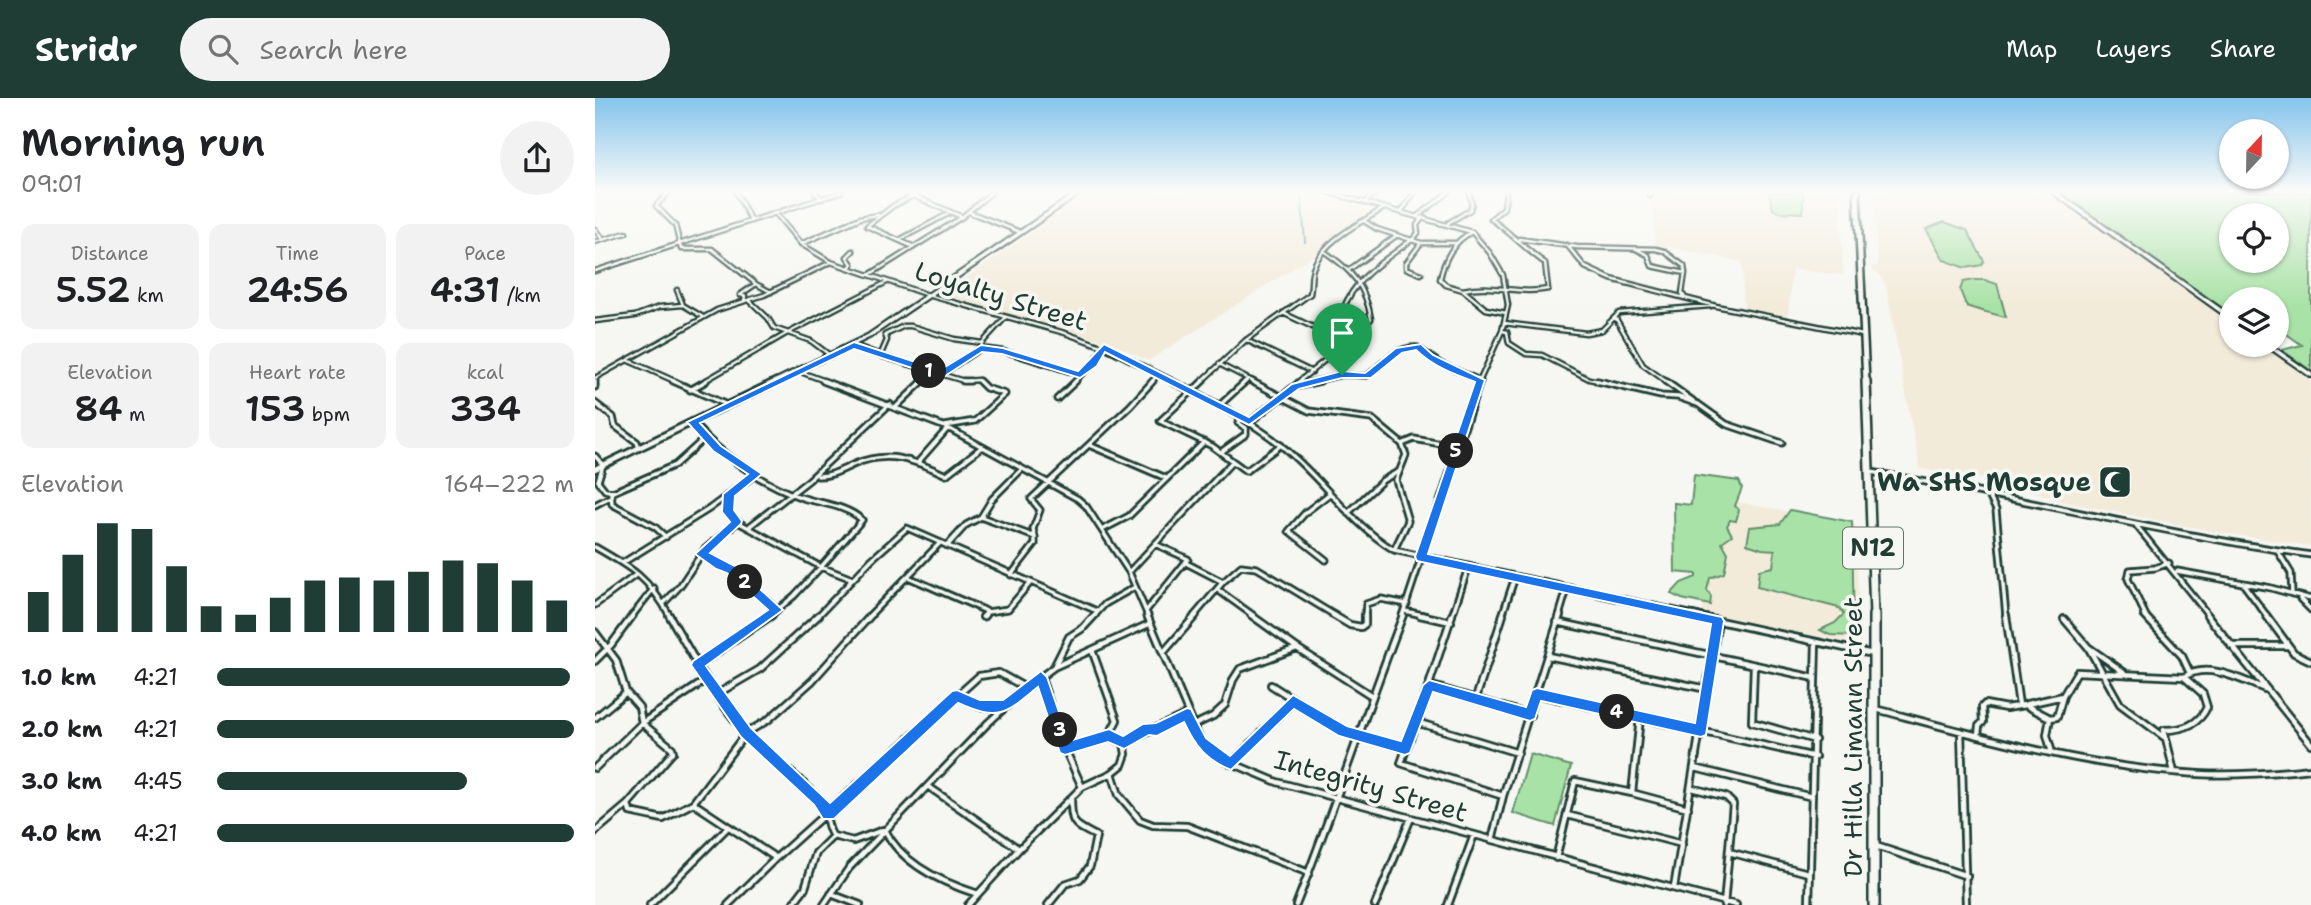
<!DOCTYPE html>
<meta charset="utf-8">
<style>
body{margin:0;font-family:"Shantell Sans",sans-serif;background:#f2f2f2;color:#202124;height:100vh;display:flex;flex-direction:column;font-size:26px;white-space:nowrap}
*{box-sizing:border-box;margin:0}
p{font-size:23px;color:#757577}
.icon{flex:none;width:38px;height:38px;fill:none;stroke:currentColor;stroke-width:2;stroke-linecap:round;stroke-linejoin:round}
.map{position:relative;flex:1;overflow:hidden}
.side{display:flex;flex-direction:column;background:#fff;width:595px}
.side>*{flex:none}
.needle{width:46px;rotate:22deg}
.tools{position:absolute;left:1624px;top:21px;display:grid;gap:14px}
.tools a{display:grid;place-items:center;width:70px;height:70px;border-radius:50%;background:#fff;box-shadow:0 2px 5px #0004;font-size:35px}
.pin{position:absolute;display:grid;place-items:center;width:60px;height:60px;color:#fff;margin:-72px -30px;border-radius:50% 50% 50% 0;rotate:-45deg;box-shadow:0 0 7px #0007}
.pin .icon{rotate:45deg}
.km{position:absolute;width:35px;height:35px;margin:-18px;border-radius:50%;background:#222;color:#fff;font-size:19px;line-height:35px;text-align:center}
.round{display:grid;place-items:center;flex:none;width:74px;height:74px;border-radius:37px;background:#f2f2f2}
.headline{display:flex;align-items:center;justify-content:space-between;height:119px;padding:0 21px}
h1{font-size:38px;font-weight:600;line-height:52px}
.metrics{display:grid;grid-template-columns:repeat(3,1fr);gap:10px;height:119px;padding:7px 21px}
.metrics div{display:grid;align-content:center;border-radius:14px;background:#f2f2f2;text-align:center}
.metrics b{font-size:35px;font-weight:600}
.metrics small{font-size:19px;font-weight:400}
.metrics p{font-size:19px}
.chart{height:196px;padding:14px 21px}
.chart p{display:flex;justify-content:space-between}
.chart svg{width:100%;height:126px;margin-top:7px;stroke:#1f3d34;stroke-width:6}
ul{padding:0 21px;list-style:none;font-size:23px}
li{display:grid;grid-template-columns:112px 84px 1fr;align-items:center;height:52px}
li i{height:18px;border-radius:9px;background:#1f3d34}
header{display:flex;align-items:center;gap:42px;box-sizing:border-box;height:98px;padding:0 35px;background:#1f3d34;color:#fff}
header strong{font-size:33px}
nav{display:flex;gap:38px;margin-inline-start:auto;font-size:24px}
.search{width:490px;height:63px;background:#f2f2f2;display:flex;align-items:center;gap:18px;box-sizing:border-box;padding:0 24px;border-radius:38px;color:#757577;font-size:26px}
main{display:flex;flex:1;min-height:0}
.map>svg:first-child{display:block}
.built{fill:#f3ebda}
.green{fill:#a9e2a6;stroke:#64906d;stroke-width:2;fill-rule:evenodd}
.lines{fill:none;stroke-linecap:round;stroke-linejoin:round}
.stream{stroke:#629ca4;stroke-width:2}
.minor-far2-casing{stroke:#1f3d34;stroke-width:7}
.minor-far1-casing{stroke:#1f3d34;stroke-width:9}
.minor-casing{stroke:#1f3d34;stroke-width:10}
.tertiary-far1-casing{stroke:#1f3d34;stroke-width:8}
.tertiary-casing{stroke:#1f3d34;stroke-width:10}
.trunk-far2-casing{stroke:#1f3d34;stroke-width:10}
.trunk-far1-casing{stroke:#1f3d34;stroke-width:12}
.trunk-casing{stroke:#1f3d34;stroke-width:14}
.minor-far2{stroke:#f6f6f2;stroke-width:2.5}
.minor-far1{stroke:#f6f6f2;stroke-width:3.5}
.minor{stroke:#f6f6f2;stroke-width:4.5}
.tertiary-far1{stroke:#f6f6f2;stroke-width:3.5}
.tertiary{stroke:#f6f6f2;stroke-width:4.5}
.trunk-far2{stroke:#f6f6f2;stroke-width:5}
.trunk-far1{stroke:#f6f6f2;stroke-width:7}
.trunk{stroke:#f6f6f2;stroke-width:9}
.route{fill:#1a73e8;stroke:#fff;stroke-width:2;fill-rule:evenodd}
.labels{text-anchor:middle;stroke-width:7;stroke-linejoin:round;paint-order:stroke}
.shield{fill:#f6f6f2;stroke:#60746d;stroke-width:2}
.shield-label{font-size:24px;font-weight:bold;fill:#1f3d34}
.street-label{font-size:26px;fill:#1f3d34;stroke:#f6f6f2}
.poi-label{font-size:26px;font-weight:bold;fill:#1f3d34;stroke:#f6f6f2;text-anchor:end}
</style>
<header>
<strong>Stridr</strong>
<div class="search"><svg class="icon" aria-label="search" viewBox="0 0 24 24"><circle cx="10" cy="10" r="6"/><path d="M15 15l6 6"/></svg>Search here</div>
<nav><a>Map</a><a>Layers</a><a>Share</a></nav>
</header>
<main>
<section class="side">
<div class="headline"><div><h1>Morning run</h1><p>09:01</p></div><a class="round"><svg class="icon" aria-label="share" viewBox="0 0 24 24"><path d="M12 15V3M7 8l5-5 5 5M5 13v7h14v-7"/></svg></a></div>
<div class="metrics">
<div><p>Distance</p><b>5.52<small> km</small></b></div>
<div><p>Time</p><b>24:56</b></div>
<div><p>Pace</p><b>4:31<small> /km</small></b></div>
</div>
<div class="metrics">
<div><p>Elevation</p><b>84<small> m</small></b></div>
<div><p>Heart rate</p><b>153<small> bpm</small></b></div>
<div><p>kcal</p><b>334</b></div>
</div>
<div class="chart"><p><span>Elevation</span>164–222 m</p>
<svg viewBox="0 0 160 44" preserveAspectRatio="none"><path d="M5 44V30M15 44V17M25 44V6M35 44V8M45 44V21M55 44V35M65 44V38M75 44V32M85 44V26M95 44V25M105 44V26M115 44V23M125 44V19M135 44V20M145 44V26M155 44V33"/></svg>
</div>
<ul>
<li><b>1.0 km</b>4:21<i style="width:99%"></i></li>
<li><b>2.0 km</b>4:21<i style="width:100%"></i></li>
<li><b>3.0 km</b>4:45<i style="width:70%"></i></li>
<li><b>4.0 km</b>4:21<i style="width:100%"></i></li>
</ul>
</section>
<div class="map">
<svg width="1716" height="807" viewBox="0 0 1716 807">
<rect width="100%" height="100%" fill="#f6f6f2"/>
<filter id="ink" filterUnits="userSpaceOnUse"><feTurbulence type="fractalNoise" baseFrequency=".0143" numOctaves="2"/><feDisplacementMap in="SourceGraphic" scale="14" xChannelSelector="R" yChannelSelector="G"/><feConvolveMatrix kernelMatrix="1 2 1 2 8 2 1 2 1" color-interpolation-filters="sRGB"/></filter>
<g filter="url(#ink)">
<path class="built" d="M494,94H719L779,114L719,157L553,263L519,246L347,197Z
M1058,94H1245L1248,177L1197,171L1193,216L1189,219L1149,211L1147,164L1060,146Z
M1279,94H1453L1636,224V247H1668L1716,282V448L1621,434L1470,404L1413,385L1325,371L1291,188L1282,174L1278,173V168H1283Z
M1122,400L1261,427L1265,546L1107,516Z"/>
<path class="green" d="M1174,94H1208V115L1183,114L1178,111Z
M1462,94H1716V273L1687,252L1707,247L1682,229V201H1636V216ZM1636,117H1682V163H1636Z
M1349,124L1372,132L1389,163L1387,167L1370,170L1349,162L1331,131Z
M1378,182H1390L1402,186L1411,219C1406,218 1374,210 1372,208C1369,204 1367,196 1365,192L1368,184Z
M1099,377L1144,383L1147,390L1140,408L1144,412L1141,423L1135,422L1132,428L1137,437L1127,444L1133,455L1129,475L1115,480L1112,492L1116,499L1115,507L1087,501L1076,496L1086,485L1101,479V476L1080,474L1079,405L1096,407Z
M1195,412L1257,424L1259,538L1235,537L1225,532L1240,525L1249,516L1244,510L1162,489L1164,472L1178,469L1180,452L1167,451L1152,446L1155,429L1185,426Z
M935,656L976,668L960,728L918,715Z"/>
<g class="lines">
<path class="stream" d="M706,94L710,144"/>
<defs>
<path id="minor-far2" d="M74,94L61,108L80,127L86,151H117L161,186L176,194
M141,94L156,123
M220,94L227,101
M310,94L367,119
M732,94L877,134L895,155L908,177L913,207L907,233L884,284
M1055,94V98
M318,98L298,108L272,128L319,149
M770,105L780,94
M374,114L425,134
M806,114L820,94
M181,116L206,146L236,164L336,198L470,235L509,249L580,284
M823,118L854,94
M769,123L782,131L826,145L811,165V170L826,176
M853,125L875,112L877,106L874,94
M0,131L7,141
M877,134C859,142 849,162 845,181L851,187L868,192L891,211L911,215
M306,141L353,116
M924,141L982,149L1061,151L1069,153L1089,168L1090,175
M0,144L31,135
M826,145H862
M206,146L265,120L283,117
M972,147L990,169L1016,181L1121,208L1268,237
M1041,151L1053,157L1057,168L1090,175L1087,195L1090,200
M254,170L257,166L252,159L258,153
M755,171L801,138
M0,173L246,94
M274,177L367,119L397,94
M82,192L88,207L108,219
M868,192C897,185 925,197 953,191L950,165C930,151 916,135 896,121L909,110L911,94
M154,202L173,220L179,230L216,243L236,258
M149,203L150,198L145,197L161,186
M688,215L752,245
M1020,219L1048,267L1072,284
M0,223L40,218L64,209L88,207
M909,225L991,235L1007,232L1024,215L1116,208
M771,227L748,212C760,178 792,161 819,140L823,135L822,127L828,119
M907,233L912,234L914,245L931,256L947,257L994,281L1010,284
M290,237L292,242L286,256L289,259L369,283L383,282L385,284
M290,237L309,228H316L359,241L387,245
M651,242L717,274
M259,247L288,258
M386,250L408,253L485,277
M32,262L82,284
M624,266L659,284
M203,273L233,284
M347,276L386,250L387,245L411,219
M0,280L122,212L169,197L236,164
M108,284L189,237L292,184
M326,284L337,274
M479,284L498,266L509,249
M556,284L564,276
M606,284L651,242L715,196C717,187 715,176 719,168C730,141 766,125 789,110
M649,284L653,281
M703,284L766,233L776,221C771,189 757,172 730,154
M718,284L747,277L772,278C786,265 803,247 823,249L847,266L885,282"/>
<path id="minor-far1" d="M0,283V289
M78,283L132,307
M228,283L353,330L483,401L491,408L534,474L553,518
M368,283H375
M576,283C615,302 654,321 688,349C727,381 755,425 799,452L1104,518
M608,283L565,323L617,348L651,373L686,347
M656,283L714,313L777,321L807,346L811,357L801,382L813,423L799,452
M1002,283L1066,298L1083,299L1103,306L1131,326L1187,345
M1070,283L1098,303
M703,288L725,283
M95,292L111,283
M462,301L481,283
M0,305L18,319L20,328L42,344L44,350
M625,307L651,283
M302,308L328,283
M97,324C125,356 165,385 205,399C226,406 251,407 267,422L226,469L141,423
M655,324L706,283
M350,328L380,323L410,296L391,290L384,283
M807,346L819,341L863,349
M494,347L571,380
M626,354L651,336V330L643,325L648,320
M0,358L8,367L3,383L10,392L18,394L80,367L110,340
M324,363L353,330
M1276,374C1423,399 1568,436 1716,457
M223,378C238,378 246,372 260,366C293,352 320,362 351,377L387,349
M16,394L17,406L60,429L71,439
M1392,394L1401,412L1411,518
M0,407L17,398
M753,415L788,382L803,374
M386,419L397,401L427,371
M1540,426L1614,518
M155,428L214,382L295,306
M507,432L534,418L609,344
M440,439L438,431L445,412L436,401L535,308L558,283
M560,446L637,364
M352,448L371,427L386,419L440,439V446L416,477
M0,449C37,470 54,480 75,518
M1682,452L1696,475L1697,496
M106,456L136,471L182,512
M731,462L694,433L711,414L733,397
M29,464L114,411L161,376
M591,465L628,484
M1582,473L1676,490L1716,501
M534,474L560,446L593,461L551,513
M313,479L389,512L392,514L389,518
M1649,487L1672,518
M623,492L659,518
M1705,501L1716,512
M69,505L85,488L109,452L140,426L141,423L133,414L134,396
M0,507L42,476
M810,513L832,518
M392,514L413,511L435,485
M37,518L59,490
M175,518L199,498L226,469L257,481
M223,518L277,461L312,430L502,513
M274,518L345,445
M499,518L510,506L540,489
M599,518L628,484L646,468L662,470L741,518
M770,518L771,506L786,501L812,506
M807,518L885,283
M857,518L873,470
M907,518L920,479
M964,518L972,491
M1551,518L1533,481L1535,472L1560,470L1574,465"/>
<path id="minor" d="M74,517C97,557 119,599 150,634C172,659 205,677 225,704C234,716 230,728 238,738L221,755L210,790L197,807
M552,517L606,645L632,663L682,684L1141,807
M656,517L702,550L777,598
M738,517L755,527L766,529L770,526V517
M825,517L856,524
M1096,517L1278,556
M1411,517L1424,607
M1549,517L1587,558L1595,575
M1612,517L1716,646
M1671,517L1699,555L1716,563
M388,519L390,517
M1469,521L1493,549L1533,577
M962,524L1220,580
M0,534L21,562L31,594L44,609L47,625L77,650L78,654L33,706L35,714L68,721L98,705
M1636,548H1693
M1493,549L1525,606L1569,639
M497,552L522,622L514,638
M568,555L601,517
M953,558L1112,591
M0,563L16,547L38,517
M103,567L177,517
M460,567L474,539L488,530L500,517
M1159,567L1157,624L1220,642
M446,580L470,651L487,689
M676,587L748,633L810,650
M834,587L857,517
M122,596L165,571L224,517
M942,596L1220,659
M362,597L384,608L410,609
M881,600L908,517
M1432,606L1468,598
M1281,611C1387,639 1494,670 1604,676C1642,678 1679,675 1716,671
M0,620L30,595
M1045,620L1037,695L1093,710
M1455,620L1452,637L1457,655
M821,624L834,587L935,617
M597,628L618,618L630,607L638,582L645,571L702,550
M1366,633L1371,807
M1383,637L1384,628L1388,624L1387,609L1390,606L1411,610L1430,607L1455,620L1462,619L1468,598L1482,574L1589,579C1613,563 1646,582 1670,591
M529,645L592,616
M636,666L698,603
M0,670L47,625L111,582
M1100,670L1217,699
M1579,674L1569,632C1588,632 1604,627 1612,609L1608,596L1589,579
M517,675L524,697L545,722L558,727L592,728L714,775
M334,689L424,751
M1097,690L1131,699L1138,706L1129,807
M908,698L806,665L821,624L923,655
M972,717L1087,746
M290,732C307,767 348,785 383,796
M0,734L33,706
M238,738L258,743L288,732
M897,742L908,698L965,517
M1281,748L1372,778
M1134,754L1213,775
M181,760L98,705L151,635L173,622L217,583L276,517
M961,760L980,683L1037,695
M1079,790L1123,523
M236,796L265,807
M55,807L132,730
M133,807L181,760L384,578L404,575L431,590
M229,807L254,770L392,626L431,590L459,569L554,526
M373,807L424,751L487,689L517,675L527,667L531,656L529,645L514,638L470,651
M453,807L470,786L485,781L495,768L501,738C478,726 476,727 476,700
M701,807C739,711 771,613 808,517
M780,807L816,720
M853,807L879,737
M1214,807L1221,544"/>
<path id="tertiary-far1" d="M1459,94L1636,220
M1673,247L1716,277
M179,284L274,238L485,94"/>
<path id="tertiary" d="M0,371L182,283"/>
<path id="trunk-far2" d="M1262,94L1271,284"/>
<path id="trunk-far1" d="M1271,283L1279,518"/>
<path id="trunk" d="M1279,517V807"/>
</defs>
<use href="#minor-far2" class="minor-far2-casing"/>
<use href="#minor-far1" class="minor-far1-casing"/>
<use href="#minor" class="minor-casing"/>
<use href="#tertiary-far1" class="tertiary-far1-casing"/>
<use href="#tertiary" class="tertiary-casing"/>
<use href="#trunk-far2" class="trunk-far2-casing"/>
<use href="#trunk-far1" class="trunk-far1-casing"/>
<use href="#trunk" class="trunk-casing"/>
<use href="#minor-far2" class="minor-far2"/>
<use href="#minor-far1" class="minor-far1"/>
<use href="#minor" class="minor"/>
<use href="#tertiary-far1" class="tertiary-far1"/>
<use href="#tertiary" class="tertiary"/>
<use href="#trunk-far2" class="trunk-far2"/>
<use href="#trunk-far1" class="trunk-far1"/>
<use href="#trunk" class="trunk"/>
</g>
</g>
<linearGradient id="sky" x2="0" y2="1"><stop stop-color="#84c4eb"/><stop offset="0.45" stop-color="#fbfbf9"/><stop offset="1" stop-color="#fbfbf9" stop-opacity="0"/></linearGradient>
<rect width="1716" height="207" fill="url(#sky)"/>
<path class="route" d="M259,244L345,272L386,247L408,250L483,273L509,246L654,319L697,286L747,273L770,275L801,250L826,246L838,257L890,282L833,456L1127,519L1129,523L1111,637L1106,639L946,603L940,621L935,623L838,594L815,655L810,657L744,638L699,611L636,672C611,662 600,648 589,624L562,638L554,637L529,651L513,644L470,657L465,655L443,589C411,616 403,623 363,605L239,721H228L219,707L146,639L96,567L98,563L173,512L132,475L121,471L100,456L135,424L127,414L128,396L153,376L118,353L92,324ZM259,251L347,280L387,254L407,256L485,280L502,268L510,254L654,327L704,291L747,280H776L807,255L821,252C837,268 858,276 880,284L820,459L822,463L1116,526L1100,625L942,590L937,592L931,609L834,582L828,587L806,643L752,628L698,597L635,658L611,640L596,611L592,610L561,625L548,626L528,638L514,631L474,643L452,579L446,573L408,602H385L362,592L357,593L235,705L156,630L111,568L188,512L140,468L115,455L146,426L147,423L139,412L140,398L167,376L126,348L105,325Z"/>
<defs>
<symbol id="mosque-square" viewBox="-11 -11 22 22"><rect x="-9" y="-9" width="18" height="18" rx="4" fill="#1f3d34" stroke="#f6f6f2"/><path d="M3.5-4.9A6 6 0 1 0 3.5 4.9A5 5 0 1 1 3.5-4.9Z" fill="#fff"/></symbol>
</defs>
<g fill-rule="evenodd">
<use href="#mosque-square" x="1501" y="365" width="38" height="38"/>
</g>
<g class="labels">
<rect class="shield" x="1248" y="429.5" width="60" height="41" rx="5"/>
<g class="shield-label">
<text x="1278" y="458">N12</text>
</g>
<g class="street-label">
<text transform="translate(406 198) rotate(17)" y="9">Loyalty Street</text>
<text transform="translate(1258 639) rotate(-90)" y="9">Dr Hilla Limann Street</text>
<text transform="translate(776 688) rotate(16)" y="9">Integrity Street</text>
</g>
<g class="poi-label">
<text x="1496" y="393">Wa SHS Mosque</text>
</g>
</g>
</svg>
<div class="tools">
<a><svg class="needle" viewBox="-14 -14 28 28"><path d="M0-13l5 13h-10z" fill="#e53935"/><path d="M0 13l5-13h-10z" fill="#757577"/></svg></a>
<a><svg class="icon" aria-label="locate" viewBox="0 0 24 24"><circle cx="12" cy="12" r="6"/><path d="M12 2v4M12 18v4M2 12h4M18 12h4"/></svg></a>
<a><svg class="icon" aria-label="layers" viewBox="0 0 24 24"><path d="M12 4l9 5-9 5-9-5zM3 14l9 5 9-5"/></svg></a>
</div>
<div class="pin" style="left:747px;top:277px;background:#1e9e55"><svg class="icon" aria-label="arrive" viewBox="0 0 24 24"><path d="M6 21V4h12l-3 4 3 4H6"/></svg></div>
<b class="km" style="left:334px;top:273px">1</b>
<b class="km" style="left:150px;top:484px">2</b>
<b class="km" style="left:465px;top:632px">3</b>
<b class="km" style="left:1022px;top:614px">4</b>
<b class="km" style="left:861px;top:353px">5</b>
</div>
</main>
